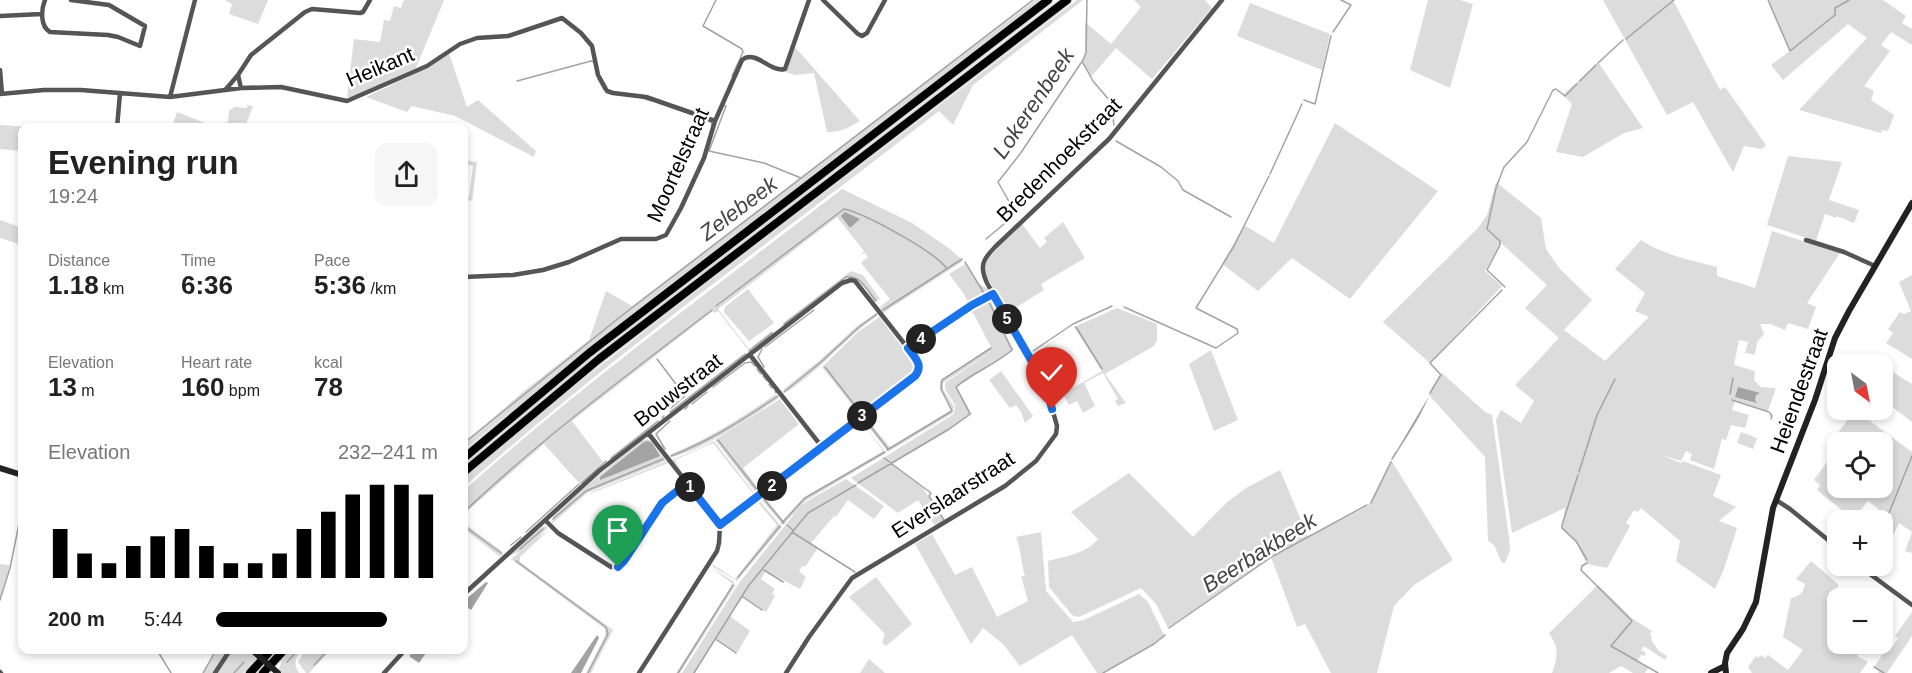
<!DOCTYPE html>
<meta charset="utf-8">
<style>
body{margin:0;font-family:Arial,sans-serif;background:#f6f6f6;color:#222;height:100vh;display:flex;flex-direction:column;font-size:22px;white-space:nowrap}
*{box-sizing:border-box;margin:0}
p{font-size:20px;color:#767676}
.icon{flex:none;width:33px;height:33px;fill:none;stroke:currentColor;stroke-width:2;stroke-linecap:round;stroke-linejoin:round}
.map{position:relative;flex:1;overflow:hidden}
.details{position:absolute;left:18px;top:123px;width:450px;height:531px;display:flex;flex-direction:column;background:#fff;border-radius:12px;box-shadow:0 3px 9px #0003}
.details>*{flex:none}
.needle{width:39px;rotate:148deg}
.controls{position:absolute;left:1827px;top:354px;display:grid;gap:12px}
.controls a{display:grid;place-items:center;width:66px;height:66px;border-radius:12px;background:#fff;box-shadow:0 3px 9px #0003;font-size:30px}
.pin{position:absolute;display:grid;place-items:center;width:51px;height:51px;color:#fff;margin:-62px -26px;border-radius:50% 50% 50% 0;rotate:-45deg;box-shadow:0 0 6px #0007}
.pin .icon{rotate:45deg}
.km{position:absolute;width:30px;height:30px;margin:-15px;border-radius:50%;background:#222;color:#fff;font-size:16px;line-height:30px;text-align:center}
.round{display:grid;place-items:center;flex:none;width:63px;height:63px;border-radius:12px;background:#f6f6f6}
.summary{display:flex;align-items:center;justify-content:space-between;height:102px;padding:0 30px}
h1{font-size:33px;font-weight:600;line-height:45px}
.figures{display:grid;grid-template-columns:repeat(3,1fr);gap:9px;height:102px;padding:6px 30px}
.figures div{display:grid;align-content:center}
.figures b{font-size:26px;font-weight:600}
.figures small{font-size:16px;font-weight:400}
.figures p{font-size:16px}
.chart{height:168px;padding:12px 30px}
.chart p{display:flex;justify-content:space-between}
.chart svg{width:100%;height:108px;margin-top:6px;stroke:#000;stroke-width:6}
ul{padding:0 30px;list-style:none;font-size:20px}
li{display:grid;grid-template-columns:96px 72px 1fr;align-items:center;height:45px}
li i{height:15px;border-radius:8px;background:#000}
.map>svg:first-child{display:block}
.green{fill:#dcdcdc}
.water{fill:#a3a3a3}
.lines{fill:none;stroke-linecap:round;stroke-linejoin:round}
.stream{stroke:#a3a3a3;stroke-width:1.5}
.highway-casing{stroke:#dbdbdb;stroke-width:11}
.street{stroke:#555;stroke-width:4.5}
.secondary{stroke:#222;stroke-width:6}
.highway{stroke:#000;stroke-width:8}
.secondary-bridge{stroke:#222;stroke-width:6}
.route-casing{stroke:#fff;stroke-width:12}
.route{stroke:#1a73e8;stroke-width:8}
.labels{text-anchor:middle;stroke-width:5;stroke-linejoin:round;paint-order:stroke}
.street-label{font-size:21px;fill:#000;stroke:#fff}
.water-label{font-size:22px;font-style:italic;fill:#444;stroke:#fff}
</style>
<div class="map">
<svg width="1912" height="673" viewBox="0 0 1912 673">
<rect width="100%" height="100%" fill="#fff"/>
<path class="green" d="M225,0H268L258,24L229,14L232,4Z
M404,0H444L416,68L352,97H347L354,39L380,42L384,20L390,21L394,6L401,8Z
M1035,0H1043L595,342L464,450V443L524,391L589,340L606,291L632,306Z
M1077,0H1083L973,85L953,125L939,111C780,235 615,353 464,487V478L566,393L673,309Z
M1134,0H1205L1212,8L1152,79L1116,48L1091,77L1081,62L1085,54V22L1111,44L1141,7Z
M1428,0H1460L1473,4L1450,88L1410,70Z
M1603,0H1673L1720,90L1725,87L1766,145L1762,149L1744,146L1733,172L1693,102L1667,115Z
M1768,0H1883L1906,16L1902,23L1912,29V45L1891,32L1881,45L1890,51L1864,86L1874,91L1871,100L1894,115L1888,131L1882,130L1881,133L1799,110L1867,38L1848,24L1783,80L1771,65L1790,51Z
M1250,3L1330,34L1322,70L1237,36Z
M795,47L860,121C850,127 839,133 827,132L814,73L795,75L786,72Z
M449,53L467,107L478,100L536,151L534,157L455,116L412,106L407,112L366,97L429,67Z
M1598,62L1643,128L1624,133L1583,157L1556,152L1572,104L1563,95Z
M247,105L253,106L245,127H172L177,112L215,127L217,124L228,122L229,110L235,107L247,108Z
M1335,123L1438,191L1350,299L1292,258L1258,291L1222,264L1244,225L1274,243Z
M0,125L33,127L22,128V151L0,149Z
M1788,156L1842,162L1829,200L1859,210L1854,223L1837,216L1836,218L1825,214L1816,241L1767,225Z
M464,160L477,162L472,201L464,199V196L469,197L473,166L464,163Z
M1496,182L1541,218L1546,249L1560,269L1592,300L1564,330L1605,361L1649,317L1635,311L1645,293L1615,269L1641,240C1663,255 1691,260 1717,267V276L1755,288L1772,231L1840,253L1807,303L1816,307L1808,329L1788,323L1785,330L1770,324H1760L1764,334L1757,342L1755,355L1745,353L1748,342L1739,340L1734,365L1755,371L1754,380L1761,387L1776,388L1768,411L1735,400L1732,410L1749,415L1745,428L1731,425L1726,440L1722,439L1714,469L1690,460L1692,454L1686,451L1681,461L1661,455L1681,463L1683,461L1721,475L1713,496L1736,507L1719,521L1737,528L1724,569L1715,589L1676,561L1680,541L1641,508L1638,512L1634,510L1626,523L1630,526L1607,568L1587,564L1577,544L1562,529L1565,508L1512,533L1496,420L1501,410L1521,423L1534,401L1515,385L1559,338L1525,308L1547,285L1501,243L1485,271L1502,286L1430,363L1383,322L1478,228L1487,215Z
M842,189L912,223L950,249L963,261L883,313L880,307L890,299L861,263L868,257L865,253L861,254L864,251L837,217L718,309L749,349L772,331L774,333L750,352L718,311L715,313L713,311L572,421L603,462L579,483L544,444L464,514V490C584,383 714,288 842,189Z
M0,220L22,228V245L0,238Z
M1063,222L1085,258L1041,284L1044,290L1007,313L984,272V265L986,260L1022,224L1040,248L1047,242L1044,238Z
M965,264L977,283L987,288L1010,329L1004,332L1014,350L957,387L972,414L950,430L892,464L923,488L944,521L935,526L918,500L898,513L851,478L954,414L955,405L945,389V383L996,349L943,383V389L954,406L953,413L888,452L862,419L865,417L890,447L951,410L940,389V381L991,347L973,313L970,312L982,303L984,304L986,300L984,295L969,304L964,294L949,274Z
M851,271L863,275L880,299L875,302C867,292 860,277 846,278L785,325L783,323Z
M1912,275V359L1886,343L1893,333L1888,329L1900,312L1904,314L1911,311L1899,282Z
M748,289L774,323L749,341L724,312L725,307Z
M1117,308L1157,324V340L1154,346L1105,374L1126,403L1118,406L1115,401L1118,399L1103,373L1084,383L1095,406L1083,413L1077,401L1069,405L1064,396L1058,399L1052,394L1053,391L1032,356L1072,329L1034,356L1059,396L1102,371L1074,327Z
M876,313L877,316C844,339 819,372 785,393L784,389L820,360L857,326Z
M881,316L880,318L915,364L914,370L862,411L863,413L860,415L822,367L858,332Z
M1211,350L1238,420L1214,431L1189,364Z
M1883,366L1912,384V422L1883,400Z
M1001,371L1033,416L1025,423L1021,412L1016,405L1010,408L989,380Z
M1442,373L1485,412L1492,415L1509,538L1510,550L1505,563H1502L1494,545L1488,541L1485,457L1429,395Z
M776,394L779,398C748,419 707,448 672,457L671,454C709,439 742,417 776,394Z
M782,398L781,401L799,424L743,468L761,492L757,494L715,440Z
M1855,410L1912,452V553L1905,551L1912,532L1899,523L1888,546L1883,545L1882,520H1876L1882,512L1868,501L1853,519L1817,490L1820,485L1814,480L1837,448L1838,488H1882V442H1839L1834,438Z
M860,420L886,453L807,500L783,525L760,498L763,495L783,520L803,498L883,451Z
M1741,432L1757,438L1753,449L1737,443Z
M646,439L651,441L666,461L587,493L552,524L553,515L582,489L641,441Z
M714,441L754,493L755,496L713,443L675,460L681,470L672,460L698,449Z
M1391,460L1453,560L1414,585L1394,606L1377,673H1331L1305,624L1297,627L1271,557L1168,628L1156,604L1141,588L1079,617L1073,616L1049,587L1048,561C1066,556 1086,554 1098,539L1071,512L1129,473L1193,537L1226,503L1246,488L1280,470L1308,537L1368,506Z
M668,461V463L590,494L553,525L592,492Z
M846,479L884,506L874,519L848,500L836,517L834,516L811,543L818,548L805,567L802,566L799,571L806,577L800,589L766,571L761,579L775,589L772,593L775,596L766,612L743,597L730,616L750,631L737,653L715,640L695,673H682L739,583L799,508L809,500Z
M758,499L782,527L737,581L713,567L712,564L735,579L777,525L756,500Z
M464,523L503,552V555L499,556L464,529Z
M544,526L548,527L538,538L550,529L520,557V562L613,630L591,673H586L605,636V629L511,559L532,543L520,552L508,556L539,528Z
M1041,532L1046,591L1073,622L1084,620L1139,594L1148,602L1165,637L1102,673H1097L1072,635L1020,666L1003,644L983,628L971,644L915,544L932,534L955,575L972,567L997,617L1028,601L1021,576H1025C1021,563 1021,549 1016,537Z
M1811,561L1839,585L1830,598L1835,601L1833,604L1837,607L1838,644H1864L1857,656L1868,662L1860,673H1752L1748,667L1756,656L1758,658L1761,655L1765,658L1768,655L1788,670L1803,650L1783,637L1791,598C1800,596 1803,593 1805,584L1796,579Z
M0,564L10,565L0,600Z
M710,567L733,581L735,586L680,673H676L733,584Z
M876,577L912,624L886,646L882,642L885,634L849,597Z
M1598,585L1633,619L1652,631L1650,635L1652,637L1651,640L1659,651L1667,656L1665,660L1644,646L1641,650L1646,653L1644,656L1641,655L1637,661L1648,668L1645,673H1633L1621,666L1609,673H1552C1558,656 1559,648 1549,633Z
M1912,612V636L1887,673H1878L1879,671L1874,667L1889,645L1893,646L1898,638L1895,636Z
M216,650H228L213,673H203Z
M231,650H250L258,657L243,673H216Z
M291,650H302C295,657 293,663 299,673H282L279,669L282,660Z
M305,650H331L309,673H306L298,662Z
M869,659L885,673H860Z"/>
<path class="water" d="M845,212L860,219L850,228L841,216Z
M1738,387L1760,393L1756,395L1755,400L1757,403L1735,397Z
M1429,396C1421,416 1410,432 1398,451L1397,450Z
M648,441L652,443L660,456L600,480V477L644,442Z
M486,582L488,583L471,610L464,605V601Z
M597,635L599,638L581,673H571Z
M415,650H428L419,663L409,656Z"/>
<g class="lines">
<path class="stream" d="M716,0L703,26L742,49L743,52L732,76
M1768,0L1790,51L1835,15V8L1849,0
M1333,32L1351,5L1341,0
M1626,39L1674,0
M1083,63L1093,81L1110,101L1114,125
M1598,63L1623,40
M598,79L604,90
M517,81L591,61L594,62
M1580,81L1596,65
M642,98L652,101
M1304,100L1315,104L1331,36
M723,105L726,106L709,151L764,163L801,178
M696,117L711,122L712,125
M1116,141L1161,167L1178,181L1183,190L1231,217
M1270,174L1302,104
M986,239L1016,214L998,182L1020,154L1083,60L1086,53L1087,0
M965,262L985,295
M1505,287L1487,270L1500,245V241L1487,229L1496,188L1504,167L1527,142L1553,90L1556,89L1565,96L1577,84
M716,306L844,209C864,213 936,252 947,269
M1124,307L1216,348L1238,333L1237,329L1196,308L1234,246L1269,176
M883,310L962,259
M784,324L846,277C861,275 867,290 876,301
M1076,327L1102,369
M933,336L943,329
M765,347L814,310
M762,349L758,357L764,367
M749,351L772,333
M918,353L923,362
M1030,353L1073,324L1112,306
M1025,357L1026,356
M657,359L685,396L671,408
M923,362L917,354L916,348L930,338
M825,367L860,412
M757,369L761,374
M1441,375L1430,363L1502,290
M763,376L767,381
M914,380L923,369
M769,384L772,388
M713,387L745,363L751,362L755,366
M775,391L776,393
M784,392L821,362L859,327L877,314
M1430,393L1440,376
M896,394L904,388
M1730,394L1733,378
M1732,400L1769,412
M886,402L891,398
M692,404L707,392
M685,409L688,406
M874,411L882,405
M670,412L745,354
M1770,413L1772,416L1771,419
M869,415L871,414
M662,418L664,416
M865,419L888,449
M847,432L861,421
M718,440L758,491
M464,443L620,317L1033,0
M665,449L656,434L670,421
M887,450L952,411L941,389L942,380L991,348
M823,451L842,436
M671,456C710,441 744,419 778,396
M611,458L658,421
M884,458L931,493L929,496L944,520
M1392,459L1397,451
M1579,472L1597,415L1615,379
M795,473L818,455
M1578,475L1562,525V528L1576,541L1587,560
M789,477L792,475
M581,483L606,461
M858,483L949,429L970,414L956,387C973,372 995,365 1012,350L989,302
M773,489L783,481
M764,496L767,494
M763,498L784,523
M1371,503L1391,462
M1881,511L1889,513L1912,456
M464,512C541,439 627,375 712,310
M553,519L586,491L663,459
M782,523L805,498L885,452
M787,525L793,530
M464,526L501,553
M526,532L579,484
M792,532L855,572
M511,545L521,537
M520,549L543,529
M516,561L606,627L608,634L588,673
M1587,563L1582,566L1581,570L1632,621L1611,646L1658,673
M764,570L783,582
M738,577L780,526
M743,597L762,610
M0,600L10,568L22,509
M1169,628L1273,556L1367,505
M717,640L736,653
M157,650L171,673
M287,662L298,650
M314,665L328,650
M1874,667L1884,673
M203,673L216,650
M234,673L244,662
M678,673L733,585
M694,673L749,585L808,513L856,485
M1103,673L1154,644L1165,635"/>
<defs>
<path id="highway" d="M464,458L589,353L1048,0
M464,472L599,359L1067,0
M250,673L271,650
M263,673L284,650"/>
</defs>
<use href="#highway" class="highway-casing"/>
<path class="street" d="M45,0C41,10 40,26 50,32L108,35L118,37L140,46L145,26L109,5L71,0
M823,0L858,34L862,36L867,33L885,0
M0,16L42,14
M0,70L2,94
M241,88L238,75L251,55L305,12L312,9L360,13L363,12L370,0
M226,89L238,75
M0,94L44,90H81L170,97L241,88L281,87L347,101L427,66L460,44L477,38L508,36L562,18L581,33L592,46L598,75L607,91L613,93L646,97L715,121
M170,97L195,0
M117,128L120,93
M1806,240L1844,252L1875,266
M464,277L513,275L543,270L569,262L621,239H656L666,235L681,208L704,158L715,121L742,60C756,49 770,73 785,69L809,0
M908,348L972,305L993,294
M750,355L822,447
M648,433L720,525
M1776,500L1790,509L1838,548
M545,520L558,533L611,567H618L624,561L662,503L687,483
M1859,566L1912,605
M464,594L599,471L842,283L851,280L855,281L918,361L919,371L915,376L720,525
M0,672L1,673
M215,673L230,650
M384,673L405,650
M639,673L717,551L719,543L720,525
M786,673L809,637L852,578L1005,486L1036,461L1056,434L1057,426L1046,386L987,283C979,266 983,259 995,247L1109,139L1222,0"/>
<path class="secondary" d="M0,468L22,475
M1711,673L1725,666
M1726,673L1725,663L1727,653L1743,629L1756,602L1773,508L1815,400L1835,338L1849,311L1912,203"/>
<use href="#highway" class="highway"/>
<path class="secondary-bridge" d="M252,650L278,673"/>
</g>
<g class="lines">
<defs>
<path id="route" d="M618,567L624,561L662,503L687,483L720,525L915,376C924,365 915,358 908,348L972,305L993,294L1046,386L1052,409"/>
</defs>
<use href="#route" class="route-casing"/>
<use href="#route" class="route"/>
</g>
<g class="labels">
<g class="street-label">
<text transform="translate(380 67) rotate(-23)" y="7">Heikant</text>
<text transform="translate(1059 160) rotate(-45)" y="7">Bredenhoekstraat</text>
<text transform="translate(678 165) rotate(-66)" y="7">Moortelstraat</text>
<text transform="translate(678 390) rotate(-38)" y="7">Bouwstraat</text>
<text transform="translate(1799 391) rotate(-70)" y="7">Heiendestraat</text>
<text transform="translate(953 495) rotate(-33)" y="7">Everslaarstraat</text>
</g>
<g class="water-label">
<text transform="translate(1033 103) rotate(-56)" y="8">Lokerenbeek</text>
<text transform="translate(738 208) rotate(-37)" y="8">Zelebeek</text>
<text transform="translate(1259 552) rotate(-32)" y="8">Beerbakbeek</text>
</g>
</g>
</svg>
<div class="controls">
<a><svg class="needle" viewBox="-14 -14 28 28"><path d="M0-13l5 13h-10z" fill="#e53935"/><path d="M0 13l5-13h-10z" fill="#767676"/></svg></a>
<a><svg class="icon" aria-label="locate" viewBox="0 0 24 24"><circle cx="12" cy="12" r="6"/><path d="M12 2v4M12 18v4M2 12h4M18 12h4"/></svg></a>
<a>+</a>
<a>−</a>
</div>
<div class="pin" style="left:618px;top:567px;background:#1e9e55"><svg class="icon" aria-label="arrive" viewBox="0 0 24 24"><path d="M6 21V4h12l-3 4 3 4H6"/></svg></div>
<div class="pin" style="left:1052px;top:409px;background:#d93025"><svg class="icon" aria-label="check" viewBox="0 0 24 24"><path d="M5 12l5 5 9-10"/></svg></div>
<b class="km" style="left:690px;top:487px">1</b>
<b class="km" style="left:772px;top:486px">2</b>
<b class="km" style="left:862px;top:416px">3</b>
<b class="km" style="left:921px;top:339px">4</b>
<b class="km" style="left:1007px;top:319px">5</b>
<section class="details">
<div class="summary"><div><h1>Evening run</h1><p>19:24</p></div><a class="round"><svg class="icon" aria-label="share" viewBox="0 0 24 24"><path d="M12 15V3M7 8l5-5 5 5M5 13v7h14v-7"/></svg></a></div>
<div class="figures">
<div><p>Distance</p><b>1.18<small> km</small></b></div>
<div><p>Time</p><b>6:36</b></div>
<div><p>Pace</p><b>5:36<small> /km</small></b></div>
</div>
<div class="figures">
<div><p>Elevation</p><b>13<small> m</small></b></div>
<div><p>Heart rate</p><b>160<small> bpm</small></b></div>
<div><p>kcal</p><b>78</b></div>
</div>
<div class="chart"><p><span>Elevation</span>232–241 m</p>
<svg viewBox="0 0 160 44" preserveAspectRatio="none"><path d="M5 44V24M15 44V34M25 44V38M35 44V31M45 44V27M55 44V24M65 44V31M75 44V38M85 44V38M95 44V34M105 44V24M115 44V17M125 44V10M135 44V6M145 44V6M155 44V10"/></svg>
</div>
<ul>
<li><b>200 m</b>5:44<i style="width:77%"></i></li>
</ul>
</section>
</div>
